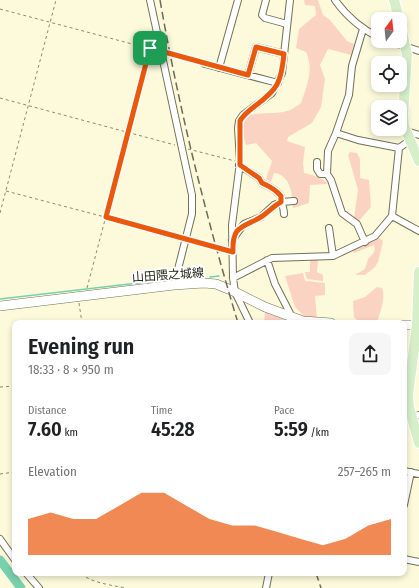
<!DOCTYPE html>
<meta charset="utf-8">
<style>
body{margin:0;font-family:"Fira Sans Condensed","Noto Sans JP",sans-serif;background:#f6f6f6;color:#202124;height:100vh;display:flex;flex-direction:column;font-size:15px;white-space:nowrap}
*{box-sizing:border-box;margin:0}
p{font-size:13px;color:#757577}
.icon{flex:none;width:22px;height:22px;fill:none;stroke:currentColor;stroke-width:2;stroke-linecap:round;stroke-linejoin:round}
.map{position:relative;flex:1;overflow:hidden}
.panel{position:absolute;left:12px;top:320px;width:395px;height:256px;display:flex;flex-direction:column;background:#fff;border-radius:8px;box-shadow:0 2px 6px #0003}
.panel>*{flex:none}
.needle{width:26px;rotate:15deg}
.tools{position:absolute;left:371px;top:12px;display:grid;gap:8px}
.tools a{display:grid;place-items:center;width:36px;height:36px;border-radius:8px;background:#fff;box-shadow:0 2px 6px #0003;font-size:20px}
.pin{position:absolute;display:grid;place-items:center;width:34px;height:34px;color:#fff;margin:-17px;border-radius:8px;box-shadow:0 2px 6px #0006}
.round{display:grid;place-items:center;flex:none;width:42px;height:42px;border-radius:8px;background:#f6f6f6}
.overview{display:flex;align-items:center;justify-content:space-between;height:68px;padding:0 16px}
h1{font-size:22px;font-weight:600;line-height:30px}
.stats{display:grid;grid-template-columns:repeat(3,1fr);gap:6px;height:68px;padding:4px 16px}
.stats div{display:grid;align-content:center}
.stats b{font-size:20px;font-weight:600}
.stats small{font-size:11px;font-weight:400}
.stats p{font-size:11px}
.chart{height:112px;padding:8px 16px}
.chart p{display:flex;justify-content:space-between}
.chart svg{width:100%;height:72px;margin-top:4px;fill:#ea580c;opacity:.7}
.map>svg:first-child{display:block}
.green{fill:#fbd3c3}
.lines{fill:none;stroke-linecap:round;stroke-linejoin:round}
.stream{stroke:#77d1ad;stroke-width:1.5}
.river{stroke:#77d1ad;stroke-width:9}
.street-casing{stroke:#737156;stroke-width:8}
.secondary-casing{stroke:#737156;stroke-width:10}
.primary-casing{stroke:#fff;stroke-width:12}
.path{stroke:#8a8974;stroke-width:1;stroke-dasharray:3 3;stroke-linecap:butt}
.street{stroke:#fff;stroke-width:6}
.secondary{stroke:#fff;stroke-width:9}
.primary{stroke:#d6efc9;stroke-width:10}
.rail{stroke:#6c6b59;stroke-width:1.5;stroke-dasharray:8 4;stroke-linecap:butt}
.route-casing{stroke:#fff;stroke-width:8}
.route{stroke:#ea580c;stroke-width:5}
.labels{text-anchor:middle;stroke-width:4;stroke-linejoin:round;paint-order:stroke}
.street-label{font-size:12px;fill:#252419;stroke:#fff}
</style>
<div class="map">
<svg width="419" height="588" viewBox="0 0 419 588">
<rect width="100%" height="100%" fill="#fcfadb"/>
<path class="green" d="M304,0H318L323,15L330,20L347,41L354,44L351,55L328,49L320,65L325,79L321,107L312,123L288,137L287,141L305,147L303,163L304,173C313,175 321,177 328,184L310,185L309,203L293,208C292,194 291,175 274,173L271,182L266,179L272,161L256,143L246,145C243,135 242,128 245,117C257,111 274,115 287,111C292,110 297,106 301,103C307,85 314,70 306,52L296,48L299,29L316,15L315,6L305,5Z
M350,152L357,153L360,159V178L369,180L371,207L359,221L354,218L358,190L348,155Z
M378,237L383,241L378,262L375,267L365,275H355L365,269C366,266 367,262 368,259C372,254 377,252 374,245L354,253L353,250Z
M310,260H318L317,272L323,275V281L307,279L305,272H310Z
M303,273L305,281L325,283V295L315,296L317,319L306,318L295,307L285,276Z
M377,287L382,288C386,298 380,312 377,323L359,322L354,317L353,301L365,297Z
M265,312L291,323H264Z"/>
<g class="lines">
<path class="stream" d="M210,277L219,276
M0,299L164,280"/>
<path class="river" d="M0,560L21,588"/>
<defs>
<path id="street" d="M150,0L192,195V214L174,285
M266,0L262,15L265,18L287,24
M335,0C347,17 360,28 378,37
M363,29L352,66L349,95L336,133L358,140L399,148
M389,41L419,51
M205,64L278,83
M219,68L238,0
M248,75L256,47L284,54
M376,121L378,122
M406,131L419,135
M336,133L328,151L327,174L331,180L342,213L357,224L365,242
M317,162V169L320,174H327
M239,165L259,178L262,183C269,186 276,190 281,196C281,203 284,207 284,214
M392,216L419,231
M329,228L333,256
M232,240L244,224L261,217L274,205L281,202L294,201
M267,260L275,284L292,317
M233,278L272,258L333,256L375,236L392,216L399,148L409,141
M250,323L235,292L233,278L232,225L240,162L238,128L239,121L243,115L272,93L282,73L290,0
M404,419L419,415
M404,471L419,474
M404,505L411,472
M0,539L15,560
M404,559L419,562
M26,573L39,588
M266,588L269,573"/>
<path id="secondary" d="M0,306L174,285L204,283L216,284L231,290L265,307L303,321L331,323
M404,325H419"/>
<path id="primary" d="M394,0L399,19
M400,23L407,55L403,115L404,126L419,161
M419,272L417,325L408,395L409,407L419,443"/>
</defs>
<use href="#street" class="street-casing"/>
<use href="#secondary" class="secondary-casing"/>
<use href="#primary" class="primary-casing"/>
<path class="path" d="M0,9L155,50
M167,53L199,62
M0,98L175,145
M188,149L235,161
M6,191L181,237
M0,213L56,0
M192,240L227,250
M87,288L150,49
M79,303L82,323
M0,387L15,386
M0,474L15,472
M82,573C86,582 116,586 126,588"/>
<use href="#street" class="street"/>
<use href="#secondary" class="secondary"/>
<use href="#primary" class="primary"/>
<path class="rail" d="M160,0C179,109 206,217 238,323
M316,573L321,588"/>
</g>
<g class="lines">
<defs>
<path id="route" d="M256,47L284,54C281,83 278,89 255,106C249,111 244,114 240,121V165L259,178L262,183C269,186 276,190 281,196V202C273,206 268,213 261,217C242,228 232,225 233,252L106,217L150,48L248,75Z"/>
</defs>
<use href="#route" class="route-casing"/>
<use href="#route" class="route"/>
</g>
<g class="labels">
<g class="street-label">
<text transform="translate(168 275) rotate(-4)" y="4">山田隈之城線</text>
</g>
</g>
</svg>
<div class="tools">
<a><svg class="needle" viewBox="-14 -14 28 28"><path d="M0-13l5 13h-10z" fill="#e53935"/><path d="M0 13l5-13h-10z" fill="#757577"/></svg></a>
<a><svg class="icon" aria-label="locate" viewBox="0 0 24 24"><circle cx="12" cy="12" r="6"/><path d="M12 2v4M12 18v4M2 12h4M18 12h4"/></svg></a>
<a><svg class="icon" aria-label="layers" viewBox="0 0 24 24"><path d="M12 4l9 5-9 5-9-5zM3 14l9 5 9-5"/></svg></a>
</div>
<div class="pin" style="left:150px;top:48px;background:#1e9e55"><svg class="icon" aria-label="arrive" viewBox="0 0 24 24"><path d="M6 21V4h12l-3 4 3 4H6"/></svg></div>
<section class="panel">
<div class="overview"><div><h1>Evening run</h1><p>18:33 · 8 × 950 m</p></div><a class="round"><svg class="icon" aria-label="share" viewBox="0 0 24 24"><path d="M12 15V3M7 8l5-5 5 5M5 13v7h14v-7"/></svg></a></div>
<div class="stats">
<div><p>Distance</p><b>7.60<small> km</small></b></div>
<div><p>Time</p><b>45:28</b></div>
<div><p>Pace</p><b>5:59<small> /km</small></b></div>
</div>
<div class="chart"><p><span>Elevation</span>257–265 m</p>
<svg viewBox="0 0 160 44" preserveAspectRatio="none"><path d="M0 44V22L10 18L20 22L30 22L40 14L50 6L60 6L70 14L80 22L90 26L100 26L110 30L120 34L130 38L140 34L150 26L160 22V44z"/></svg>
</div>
</section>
</div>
